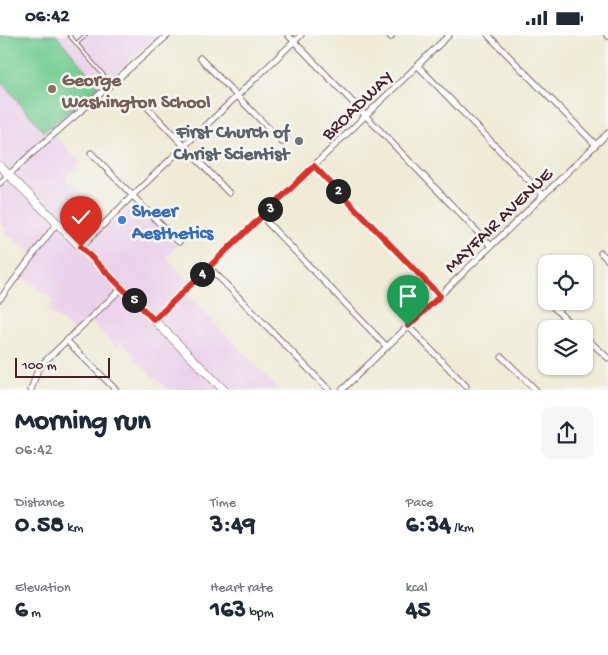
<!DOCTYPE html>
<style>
body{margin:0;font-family:"Gochi Hand",sans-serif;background:#f6f6f7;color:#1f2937;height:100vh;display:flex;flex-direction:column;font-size:19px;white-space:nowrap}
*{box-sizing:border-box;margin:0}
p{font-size:16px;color:#747a83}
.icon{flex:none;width:28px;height:28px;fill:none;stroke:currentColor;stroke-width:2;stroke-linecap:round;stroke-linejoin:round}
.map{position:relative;height:355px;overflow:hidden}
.panel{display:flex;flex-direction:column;background:#fff;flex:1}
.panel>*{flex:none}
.tools{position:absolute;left:538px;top:220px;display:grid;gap:10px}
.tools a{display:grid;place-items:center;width:55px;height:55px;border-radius:10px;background:#fff;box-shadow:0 1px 4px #0004;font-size:25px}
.scale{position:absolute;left:15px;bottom:12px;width:95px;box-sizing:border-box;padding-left:5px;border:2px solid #4a1f2b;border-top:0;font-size:14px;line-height:18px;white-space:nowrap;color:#4a1f2b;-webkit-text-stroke:4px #f6f6f2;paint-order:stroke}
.pin{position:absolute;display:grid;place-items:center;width:42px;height:42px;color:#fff;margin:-51px -21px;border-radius:50% 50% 50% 0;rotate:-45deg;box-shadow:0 0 5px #0007}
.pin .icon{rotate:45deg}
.km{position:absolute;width:25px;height:25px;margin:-12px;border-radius:50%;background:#222;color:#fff;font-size:14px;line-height:25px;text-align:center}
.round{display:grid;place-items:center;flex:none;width:52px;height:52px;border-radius:10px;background:#f6f6f7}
.head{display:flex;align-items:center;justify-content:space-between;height:85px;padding:0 15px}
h1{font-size:28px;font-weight:800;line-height:38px}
.metrics{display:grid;grid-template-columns:repeat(3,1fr);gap:8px;height:85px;padding:5px 15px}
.metrics div{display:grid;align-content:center}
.metrics b{font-size:25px;font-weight:800}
.metrics small{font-size:14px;font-weight:400}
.metrics p{font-size:14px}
.status{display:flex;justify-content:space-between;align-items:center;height:35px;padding:0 25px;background:#fff;direction:ltr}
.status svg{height:14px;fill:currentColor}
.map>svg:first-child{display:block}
.built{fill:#ebd1eb}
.green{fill:#75cd92;stroke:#60765e}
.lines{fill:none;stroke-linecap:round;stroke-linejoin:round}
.lane-casing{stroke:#846667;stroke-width:4.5}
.street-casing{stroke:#846667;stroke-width:7}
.primary-casing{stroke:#846667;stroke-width:9}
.lane{stroke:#fff;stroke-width:2.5}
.street{stroke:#fff;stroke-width:5}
.primary{stroke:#fff;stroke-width:8}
.route-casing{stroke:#fff;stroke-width:10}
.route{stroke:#d93025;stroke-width:6}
.education-dot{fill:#8d6e63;stroke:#f6f6f2;stroke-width:2}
.worship-dot{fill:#6b7280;stroke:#f6f6f2;stroke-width:2}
.shop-dot{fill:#3f7fe0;stroke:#f6f6f2;stroke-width:2}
.labels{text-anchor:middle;stroke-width:5;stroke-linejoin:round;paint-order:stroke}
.education-label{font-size:19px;font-weight:bold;fill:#785e54;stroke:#f6f6f2;text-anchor:start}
.street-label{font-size:19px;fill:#4a1f2b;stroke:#f6f6f2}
.worship-label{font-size:19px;font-weight:bold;fill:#5b616d;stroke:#f6f6f2;text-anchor:end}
.shop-label{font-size:19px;font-weight:bold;fill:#366cbe;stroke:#f6f6f2;text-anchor:start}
</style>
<div class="status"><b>06:42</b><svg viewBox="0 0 49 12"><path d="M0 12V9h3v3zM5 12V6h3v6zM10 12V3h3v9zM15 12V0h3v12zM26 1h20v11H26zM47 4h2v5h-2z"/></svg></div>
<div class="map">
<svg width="608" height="355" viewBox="0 0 608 355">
<rect width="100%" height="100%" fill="#f6f6f2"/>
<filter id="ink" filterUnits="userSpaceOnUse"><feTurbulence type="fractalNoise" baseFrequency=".02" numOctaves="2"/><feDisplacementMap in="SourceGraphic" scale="10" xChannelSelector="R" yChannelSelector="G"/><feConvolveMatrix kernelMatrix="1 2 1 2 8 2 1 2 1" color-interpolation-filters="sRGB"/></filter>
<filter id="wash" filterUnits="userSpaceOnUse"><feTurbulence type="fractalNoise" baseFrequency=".0096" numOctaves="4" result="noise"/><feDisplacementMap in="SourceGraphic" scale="20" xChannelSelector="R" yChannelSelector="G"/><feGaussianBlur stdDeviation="1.12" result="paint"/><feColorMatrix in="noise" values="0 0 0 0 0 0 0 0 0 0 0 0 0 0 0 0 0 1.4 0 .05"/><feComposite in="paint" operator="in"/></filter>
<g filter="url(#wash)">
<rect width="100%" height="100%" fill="#efebd6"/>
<path class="built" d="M0,0H160L51,95L81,128L65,142L110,189L133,168L177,211L166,222L188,245L190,263L280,355H168L133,323L135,321L121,307L116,312L90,286L76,298L47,274L54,265L19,239L34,220L5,197L7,194L0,188Z"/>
<path class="green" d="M0,0H56L99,51L44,97L0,45Z"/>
</g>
<g filter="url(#ink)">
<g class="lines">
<defs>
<path id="lane" d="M69,0L111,49
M77,8L86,0"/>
<path id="street" d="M288,0L491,211
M389,0L391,2
M488,0L596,110
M607,0L608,1
M200,23L282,107
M418,31L543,160
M149,74L229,158
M91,118L172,201L179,207
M314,131L440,261
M0,148L31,119L168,0
M262,182L387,312
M81,212L132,161L301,0
M601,218L608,225
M209,232L329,355
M0,264L57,188
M551,270L576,294
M154,285L449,0
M408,291L466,351
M584,301L608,323
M67,306L116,355
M502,322L536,355
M31,355L38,334L43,328L122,253
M342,355L608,98"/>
<path id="primary" d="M0,131L224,355"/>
</defs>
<use href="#lane" class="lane-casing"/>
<use href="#street" class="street-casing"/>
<use href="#primary" class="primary-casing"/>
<use href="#lane" class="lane"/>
<use href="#street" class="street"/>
<use href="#primary" class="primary"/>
</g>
</g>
<g class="lines" filter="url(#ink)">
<defs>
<path id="route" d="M81,212L154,285L314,131L440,261L408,291"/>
</defs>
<use href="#route" class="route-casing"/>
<use href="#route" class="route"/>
</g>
<circle class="education-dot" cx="52" cy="54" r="5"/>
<circle class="worship-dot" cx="299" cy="106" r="5"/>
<circle class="shop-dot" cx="122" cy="185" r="5"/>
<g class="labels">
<g class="education-label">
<text x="62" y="50">George<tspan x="62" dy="22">Washington School</tspan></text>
</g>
<g class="street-label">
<text transform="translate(356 69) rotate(-44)" y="7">BROADWAY</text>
<text transform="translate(497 184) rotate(-44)" y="7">MAYFAIR AVENUE</text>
</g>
<g class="worship-label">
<text x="289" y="102">First Church of<tspan x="289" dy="22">Christ Scientist</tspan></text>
</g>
<g class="shop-label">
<text x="132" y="181">Sheer<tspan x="132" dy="22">Aesthetics</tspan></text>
</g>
</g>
</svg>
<div class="tools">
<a><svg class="icon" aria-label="locate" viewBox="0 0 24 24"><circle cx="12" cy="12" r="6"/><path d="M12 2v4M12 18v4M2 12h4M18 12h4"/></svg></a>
<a><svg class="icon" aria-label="layers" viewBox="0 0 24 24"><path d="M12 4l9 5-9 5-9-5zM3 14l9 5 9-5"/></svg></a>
</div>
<div class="scale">100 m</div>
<div class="pin" style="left:408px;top:291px;background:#1e9e55"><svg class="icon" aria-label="arrive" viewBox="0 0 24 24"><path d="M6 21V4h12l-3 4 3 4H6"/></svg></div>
<div class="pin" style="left:81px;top:212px;background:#d93025"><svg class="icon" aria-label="check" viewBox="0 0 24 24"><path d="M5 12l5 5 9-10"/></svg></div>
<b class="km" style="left:338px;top:156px">2</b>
<b class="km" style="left:270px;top:174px">3</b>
<b class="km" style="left:202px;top:239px">4</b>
<b class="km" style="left:134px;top:265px">5</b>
</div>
<section class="panel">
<div class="head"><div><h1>Morning run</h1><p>06:42</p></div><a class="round"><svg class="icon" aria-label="share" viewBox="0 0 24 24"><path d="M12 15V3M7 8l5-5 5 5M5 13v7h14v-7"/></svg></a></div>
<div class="metrics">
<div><p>Distance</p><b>0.58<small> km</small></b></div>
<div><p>Time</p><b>3:49</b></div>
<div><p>Pace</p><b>6:34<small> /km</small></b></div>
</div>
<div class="metrics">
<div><p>Elevation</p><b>6<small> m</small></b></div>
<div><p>Heart rate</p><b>163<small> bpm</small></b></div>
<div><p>kcal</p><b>45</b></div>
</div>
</section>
